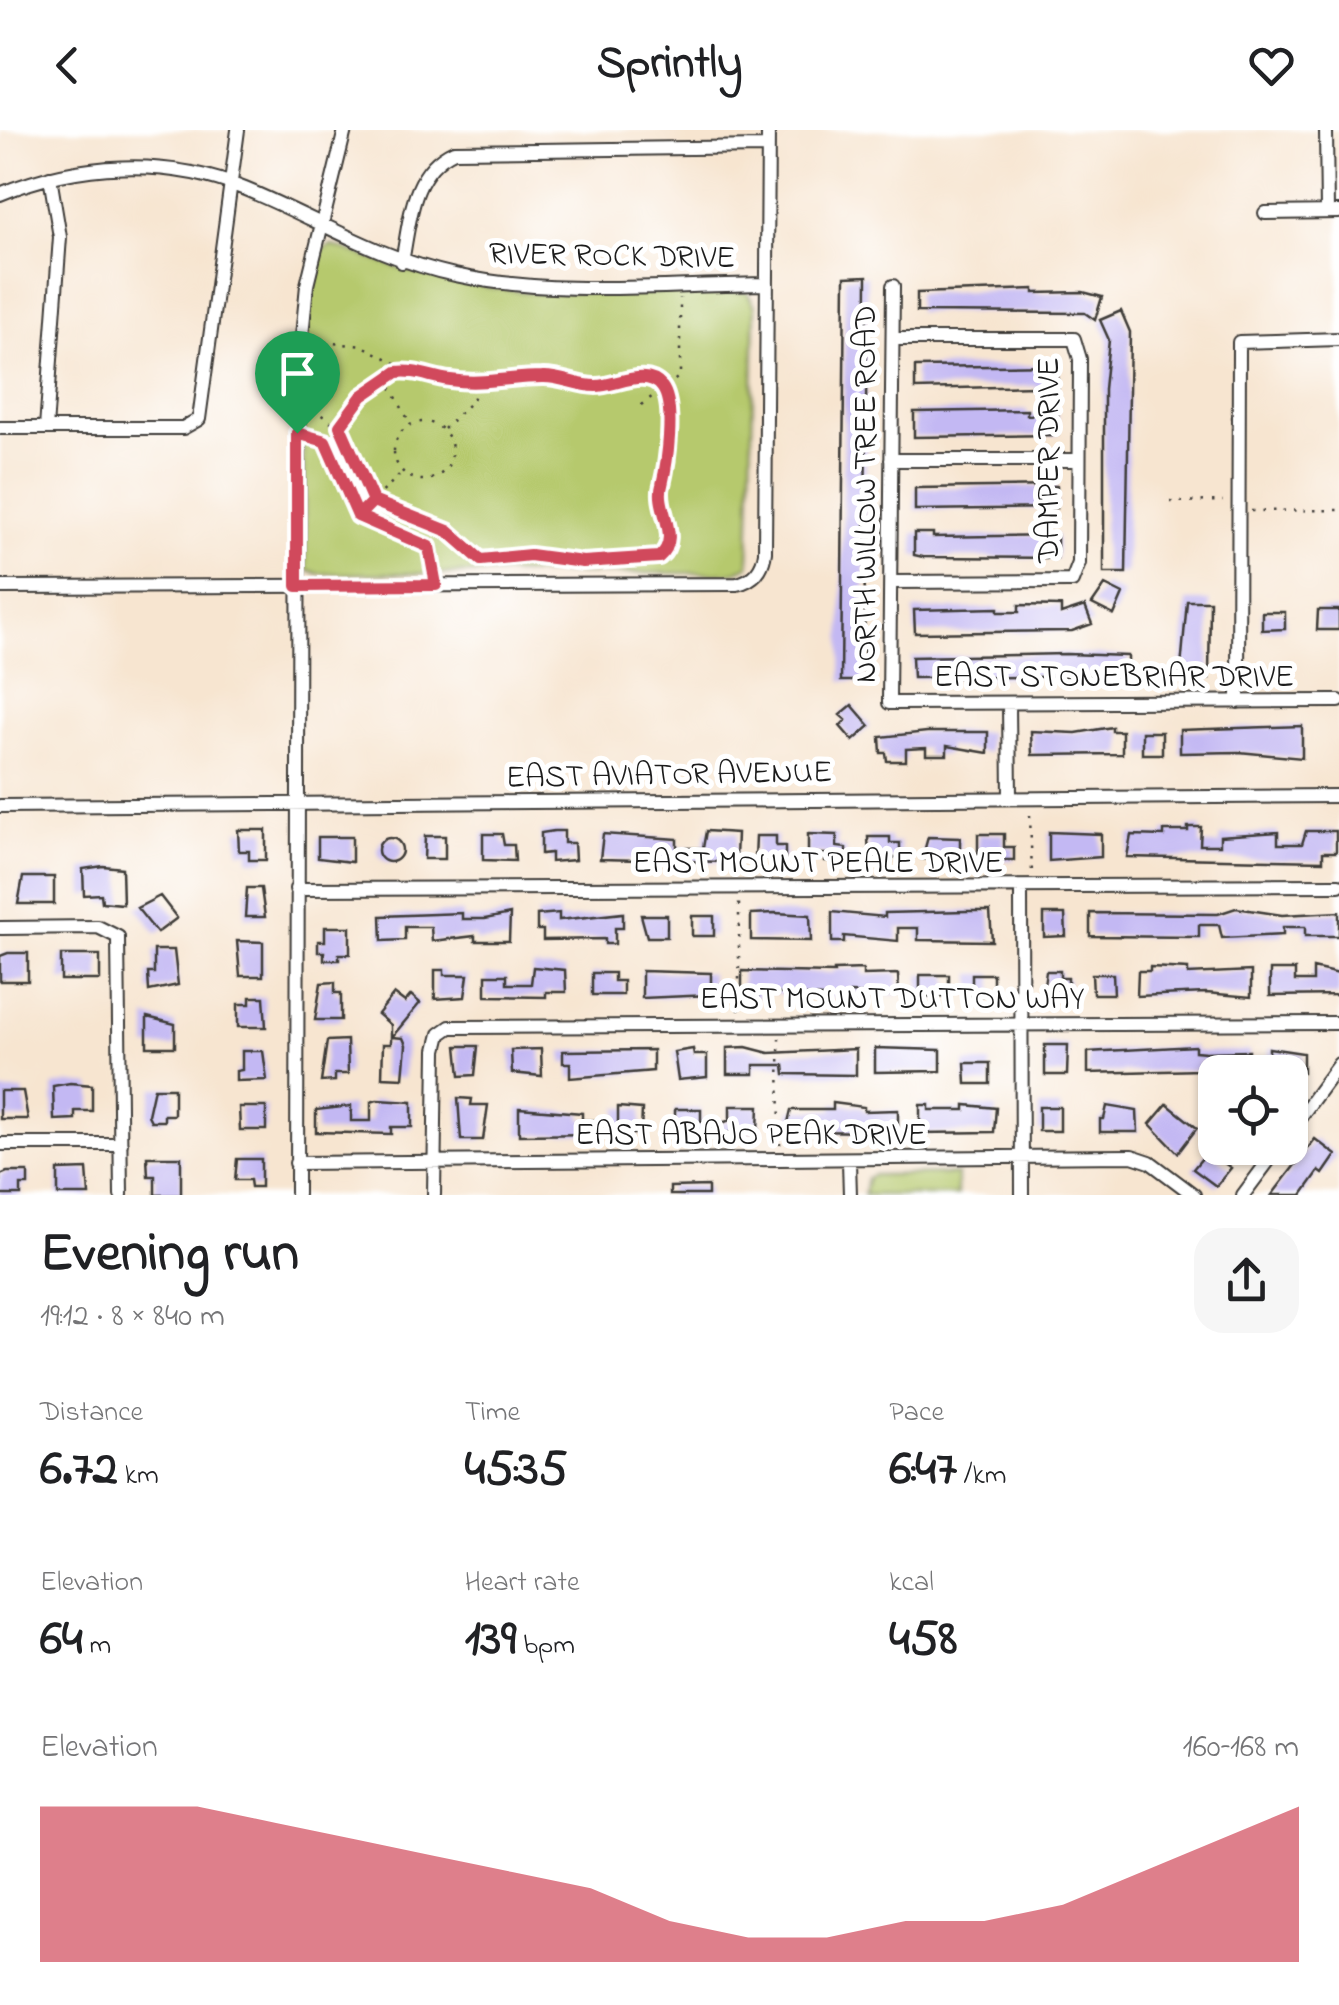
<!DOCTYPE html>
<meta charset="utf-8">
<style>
body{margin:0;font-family:"Indie Flower",sans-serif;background:#f6f6f6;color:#202124;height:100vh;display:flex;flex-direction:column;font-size:38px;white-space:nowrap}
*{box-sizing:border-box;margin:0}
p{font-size:32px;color:#757577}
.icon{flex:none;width:55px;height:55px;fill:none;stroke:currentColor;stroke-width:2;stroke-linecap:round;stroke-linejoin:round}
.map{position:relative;height:1065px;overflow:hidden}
.details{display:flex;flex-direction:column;background:#fff;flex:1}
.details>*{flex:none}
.fabs{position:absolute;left:1198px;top:925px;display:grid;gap:20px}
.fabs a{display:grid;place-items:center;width:110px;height:110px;border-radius:20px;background:#fff;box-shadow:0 2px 8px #0004;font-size:50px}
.pin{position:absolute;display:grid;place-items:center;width:85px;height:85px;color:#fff;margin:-102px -42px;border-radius:50% 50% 50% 0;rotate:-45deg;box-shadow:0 0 10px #0007}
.pin .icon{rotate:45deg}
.round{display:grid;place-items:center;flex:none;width:105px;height:105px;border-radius:30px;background:#f6f6f6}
.overview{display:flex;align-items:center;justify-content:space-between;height:170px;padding:0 40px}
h1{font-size:55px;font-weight:800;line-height:75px}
.stats{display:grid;grid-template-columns:repeat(3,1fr);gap:15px;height:170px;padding:10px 40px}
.stats div{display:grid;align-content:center}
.stats b{font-size:50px;font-weight:800}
.stats small{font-size:28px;font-weight:400}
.stats p{font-size:28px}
.chart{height:280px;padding:20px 40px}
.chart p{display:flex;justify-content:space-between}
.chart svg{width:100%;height:180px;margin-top:10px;fill:#d1495b;opacity:.7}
header{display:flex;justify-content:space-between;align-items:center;height:130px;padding:0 40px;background:#fff;font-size:45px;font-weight:800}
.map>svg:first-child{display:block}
.green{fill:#b6c96d;stroke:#697244;stroke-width:2.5}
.building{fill:#c3b8f3}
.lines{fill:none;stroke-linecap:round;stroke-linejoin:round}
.minor-casing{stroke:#3d3a37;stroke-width:16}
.path{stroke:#3d3a37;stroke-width:2.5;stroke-dasharray:2.5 8;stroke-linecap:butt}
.minor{stroke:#fff;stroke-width:12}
.route-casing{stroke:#fff;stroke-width:20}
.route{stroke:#d1495b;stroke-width:12}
.labels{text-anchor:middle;stroke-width:10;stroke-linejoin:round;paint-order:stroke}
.street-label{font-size:32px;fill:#1c1c1c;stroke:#fff}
</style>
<header><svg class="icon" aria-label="back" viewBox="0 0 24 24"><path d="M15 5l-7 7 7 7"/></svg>Sprintly<svg class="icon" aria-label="heart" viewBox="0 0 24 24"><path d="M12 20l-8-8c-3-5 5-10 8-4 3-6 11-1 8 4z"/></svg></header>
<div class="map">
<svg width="1339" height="1065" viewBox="0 0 1339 1065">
<rect width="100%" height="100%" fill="#fff"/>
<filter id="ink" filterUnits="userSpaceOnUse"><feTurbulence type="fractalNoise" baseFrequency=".01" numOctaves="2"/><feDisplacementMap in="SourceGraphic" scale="20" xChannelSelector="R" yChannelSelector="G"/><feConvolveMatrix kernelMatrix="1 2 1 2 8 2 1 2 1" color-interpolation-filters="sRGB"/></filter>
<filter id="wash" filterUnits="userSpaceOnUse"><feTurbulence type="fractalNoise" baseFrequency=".0048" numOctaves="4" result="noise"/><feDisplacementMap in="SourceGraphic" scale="40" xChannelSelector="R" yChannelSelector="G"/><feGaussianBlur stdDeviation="2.25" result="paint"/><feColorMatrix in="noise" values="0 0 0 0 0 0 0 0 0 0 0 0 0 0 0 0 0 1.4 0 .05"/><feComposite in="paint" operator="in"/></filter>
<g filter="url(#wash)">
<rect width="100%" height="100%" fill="#f7e5d0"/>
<path class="green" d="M331,115L408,141L491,158L534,163L747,162L755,176L749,436L733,443L318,444L306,439L301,269L310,166L321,120Z
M957,1044V1065H864L867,1048L873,1045Z"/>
<g id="blocks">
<path class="building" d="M867,146L864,551H841L845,147Z
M1034,159V163L1083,162L1102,167L1095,190L1085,183L917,182V163Z
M1121,181L1130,202L1126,443H1104V259L1109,210L1100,190Z
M1058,235V259L1037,260L1036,256L915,259V237Z
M1027,280V285L1058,284V305L914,307V282Z
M1057,356V378L915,380V358Z
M914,403H933V407L1057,405V428L923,427L914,425Z
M1105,455L1123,464L1114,485L1092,474Z
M1187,471H1210L1209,549H1180Z
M1019,475L1061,476V484L1085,476L1092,494L1072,501L915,503L914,480L998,478V482H1019Z
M1318,480H1339V500H1317Z
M1262,482H1285V499L1262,500Z
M1066,524L1128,526V546L913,548L912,527Z
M852,575L870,596L853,611L840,596L846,590L840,585Z
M1302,596V628L1239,622L1180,623V600Z
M1112,597V601H1122V624L1032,625L1031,601L1076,603Z
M927,602H988V623L947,616V625H926V618L906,619V631H887L886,623H881L880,607Z
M1142,602H1162V624H1142Z
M1188,697H1201L1200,715H1220V706L1278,702V714H1302L1306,701H1336V722H1323V731L1127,727L1131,705L1164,706V701H1188Z
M238,700H266V730H249V721H239Z
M554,701H564V713H574L575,730L551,732V723L541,724V703Z
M706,701L737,703L736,728H723V732L600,729L603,704L677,709V718H703Z
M1049,702L1101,704V727L1049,731Z
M483,704H502L504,715H514L515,731L483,730Z
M808,704L837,705V717L846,718V731H825V724H808Z
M978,704H1004V717H1014V730H992V724H978Z
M425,706H445V729H424Z
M756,706H776V716H785V729L755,728Z
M318,707H352V732L318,728Z
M868,707H890V713H900V727L892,728V732L869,728Z
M928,707L960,708V730L922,729Z
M378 720a12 12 0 1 1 24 0a12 12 0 1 1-24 0Z
M103,736L122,738L123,774L102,772L101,764L84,765L83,739Z
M23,747H54V774H18Z
M247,758H261L265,787H245Z
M160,766L177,788L157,803L137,778Z
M1236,778L1282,785L1339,782V806H1305V797H1283V805L1222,808L1219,795H1199V807L1090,806V783L1218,784Z
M967,781H990L992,811L918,810V798H898V811L844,806V812H832V782L885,787V783Z
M462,783V789H485L510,784L509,811H475V806L432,811L431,797H405V810L382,811L381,786Z
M559,783V790L623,783V798H615V814H605V809L543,810V800H537V785Z
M775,783L810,785L811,811L751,810V784Z
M1044,784H1065L1066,806L1044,807Z
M641,785H667V807H647Z
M692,786H714V806H692Z
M325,797H350V824H339V830H324V822H318V811H325Z
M237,811L263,812V846H240Z
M154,820H174L178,855L149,861L148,843H154Z
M8,823H28V851H0V826Z
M61,825H100V850H61Z
M533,837L565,840L566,862H546V867L486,866V845H507V854H531Z
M1150,837L1188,839V844L1251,841V867L1206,863L1137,866L1138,841H1150Z
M1313,838L1339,844V865L1270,866V840H1295V851H1313Z
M863,839V845L898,844L899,865L850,863V868H836L758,862V868H745L742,861V841L834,843V840Z
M435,840H444V845H468L465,867L435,869Z
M642,841L711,843V865L642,868Z
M1046,841H1060V848H1068V869H1042Z
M592,843H614V851H623V865H592Z
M972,844H993V865L972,866Z
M1092,844H1113L1114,864H1093Z
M920,845H949V866L920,867Z
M335,852V863H341V890H315L321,853Z
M394,864L405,872L411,865L420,873L392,907L403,908L406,915L403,948L382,947L383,914H391V895L378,884Z
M250,867H264L266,897H238V874H250Z
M147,887L175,894V917H147Z
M347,910L348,944H335V951L321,952L327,911Z
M1045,915H1068L1067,945H1045Z
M457,916H478L475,945L460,946Z
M1195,916V921L1206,922L1249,921V942H1227L1223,932H1199L1200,940L1088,943V922Z
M746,917L769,923L856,919V945L785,944L784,935H754V944H727V918Z
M875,918L941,920V941L875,942Z
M1269,918L1303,923V942H1269Z
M541,919L542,946L512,943L511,920Z
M693,919L694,925H707V947L678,950L674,922Z
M653,920V941L570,948V933H563V921Z
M242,921H263L267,950L236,951V941L242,940Z
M965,933H990V954H966Z
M70,953L92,955V981H75V989L54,990L53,956Z
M154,958H174V985H164V991H151L148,985Z
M0,961H23L28,989H0Z
M458,968L472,969L471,975H488L483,1010H461Z
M377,970L412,972V997H391V1004L316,1002V980L351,976V991H371V972Z
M833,973L864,977V981L898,980V1002L786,1001L791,980H833Z
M1167,974L1197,998L1178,1023L1150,994Z
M920,975H929V980H965V975L996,978L994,1002L920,1003Z
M730,976H759L758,1001L688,1005L675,997V979H701V992H725L730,990Z
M1107,976L1137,981L1138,1002H1100V989H1104Z
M239,977H266V1000H240Z
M618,977L642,979L641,1004H618Z
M1039,977H1060V1001H1039Z
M519,978L582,983V990H598V1004L519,1005Z
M1315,1009L1336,1025L1323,1044L1319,1041L1302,1065H1272Z
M1208,1021L1231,1038L1216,1056L1193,1039Z
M147,1027H181V1065H155V1046H148Z
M237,1029H261V1057H251L250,1050H235Z
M87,1039L89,1065H58V1040Z
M7,1042H28V1055H21V1065H0V1045Z
M708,1056V1065H670V1057Z"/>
</g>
</g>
<g filter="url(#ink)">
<use href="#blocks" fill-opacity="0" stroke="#3d3a37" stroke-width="2.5"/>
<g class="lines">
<defs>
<path id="minor" d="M1326,0L1327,82
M0,64C77,32 167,27 245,59C316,88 379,129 455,145C556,167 665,155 767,154
M1265,83L1339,82
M402,132C410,91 411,41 454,21L767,17
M893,156L889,573L1339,571
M0,298H183L199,289L238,0
M46,298L60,107L50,47
M297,303L325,311L358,386L429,417L435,455
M891,330H1079
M891,452L1072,451L1079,433L1080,229L1074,209H893
M0,457L737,454C754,450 763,439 765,422L768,0
M1238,572L1239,212L1339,209
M1009,574L1010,666
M0,676L1339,666
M1021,758L1022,1065
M296,759L1339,755
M0,798L98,797L118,807L121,1065
M1290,1001L1339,934
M0,1014H121
M849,1031L850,1065
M296,1033L1132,1026L1150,1032L1194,1065
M297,1065L299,237L307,155L345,0
M434,1065L436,920L440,904L450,897L1339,893
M1243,1065L1278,1018"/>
</defs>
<use href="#minor" class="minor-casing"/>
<path class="path" d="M314,211L363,216L409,240L449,250L503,252L542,247L595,256L640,248L654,251L664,259L669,279V333L661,362L669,396L663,438
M386,248L410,293
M641,275L680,246V168
M313,279L344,301L373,371L448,401L481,430L530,425L583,432L661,426
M394 321a29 29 0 1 1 58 0a29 29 0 1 1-58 0Z
M340,296L373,256L408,240
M444,299L473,270L478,255
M1170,372L1223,371
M368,377L401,343
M1251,381L1339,380
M1030,685L1032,744
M739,881V772
M779,908L780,1015"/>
<use href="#minor" class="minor"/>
</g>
</g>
<g class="lines" filter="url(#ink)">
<defs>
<path id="route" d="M297,303V456L436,455L429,417L358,386L373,371L448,401L481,430L530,425L583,432L659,427C683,407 655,379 662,355C667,334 676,275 662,257C646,237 616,256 596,256C577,256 561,246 542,247C511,247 482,255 450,250C432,248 415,239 397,242L362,266L340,296L373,371L358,386L325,311L297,303"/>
</defs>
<use href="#route" class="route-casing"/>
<use href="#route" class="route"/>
</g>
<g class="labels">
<g class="street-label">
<text transform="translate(612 124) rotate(1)" y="11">RIVER ROCK DRIVE</text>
<text transform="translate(1047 330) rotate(-90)" y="11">DAMPER DRIVE</text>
<text transform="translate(864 364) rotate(-90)" y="11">NORTH WILLOW TREE ROAD</text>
<text x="1114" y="556">EAST STONEBRIAR DRIVE</text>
<text transform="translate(669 643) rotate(-1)" y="11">EAST AVIATOR AVENUE</text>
<text x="818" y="742">EAST MOUNT PEALE DRIVE</text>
<text x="892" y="878">EAST MOUNT DUTTON WAY</text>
<text x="751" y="1014">EAST ABAJO PEAK DRIVE</text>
</g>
</g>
</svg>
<div class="fabs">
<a><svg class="icon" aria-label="locate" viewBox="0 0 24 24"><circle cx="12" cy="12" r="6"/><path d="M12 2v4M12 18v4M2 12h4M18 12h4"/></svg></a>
</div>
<div class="pin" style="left:297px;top:303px;background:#1e9e55"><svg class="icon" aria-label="arrive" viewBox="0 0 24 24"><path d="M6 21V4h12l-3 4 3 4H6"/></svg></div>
</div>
<section class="details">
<div class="overview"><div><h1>Evening run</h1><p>19:12 · 8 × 840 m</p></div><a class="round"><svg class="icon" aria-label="share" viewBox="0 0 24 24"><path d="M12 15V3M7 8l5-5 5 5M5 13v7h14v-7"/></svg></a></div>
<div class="stats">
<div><p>Distance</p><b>6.72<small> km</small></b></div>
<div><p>Time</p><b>45:35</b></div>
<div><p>Pace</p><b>6:47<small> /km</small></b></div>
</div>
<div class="stats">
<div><p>Elevation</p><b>64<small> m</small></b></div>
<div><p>Heart rate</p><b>139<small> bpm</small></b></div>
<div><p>kcal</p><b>458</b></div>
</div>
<div class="chart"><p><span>Elevation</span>160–168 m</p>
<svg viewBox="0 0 160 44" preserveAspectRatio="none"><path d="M0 44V6L10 6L20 6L30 10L40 14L50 18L60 22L70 26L80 34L90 38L100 38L110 34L120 34L130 30L140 22L150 14L160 6V44z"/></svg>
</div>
</section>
